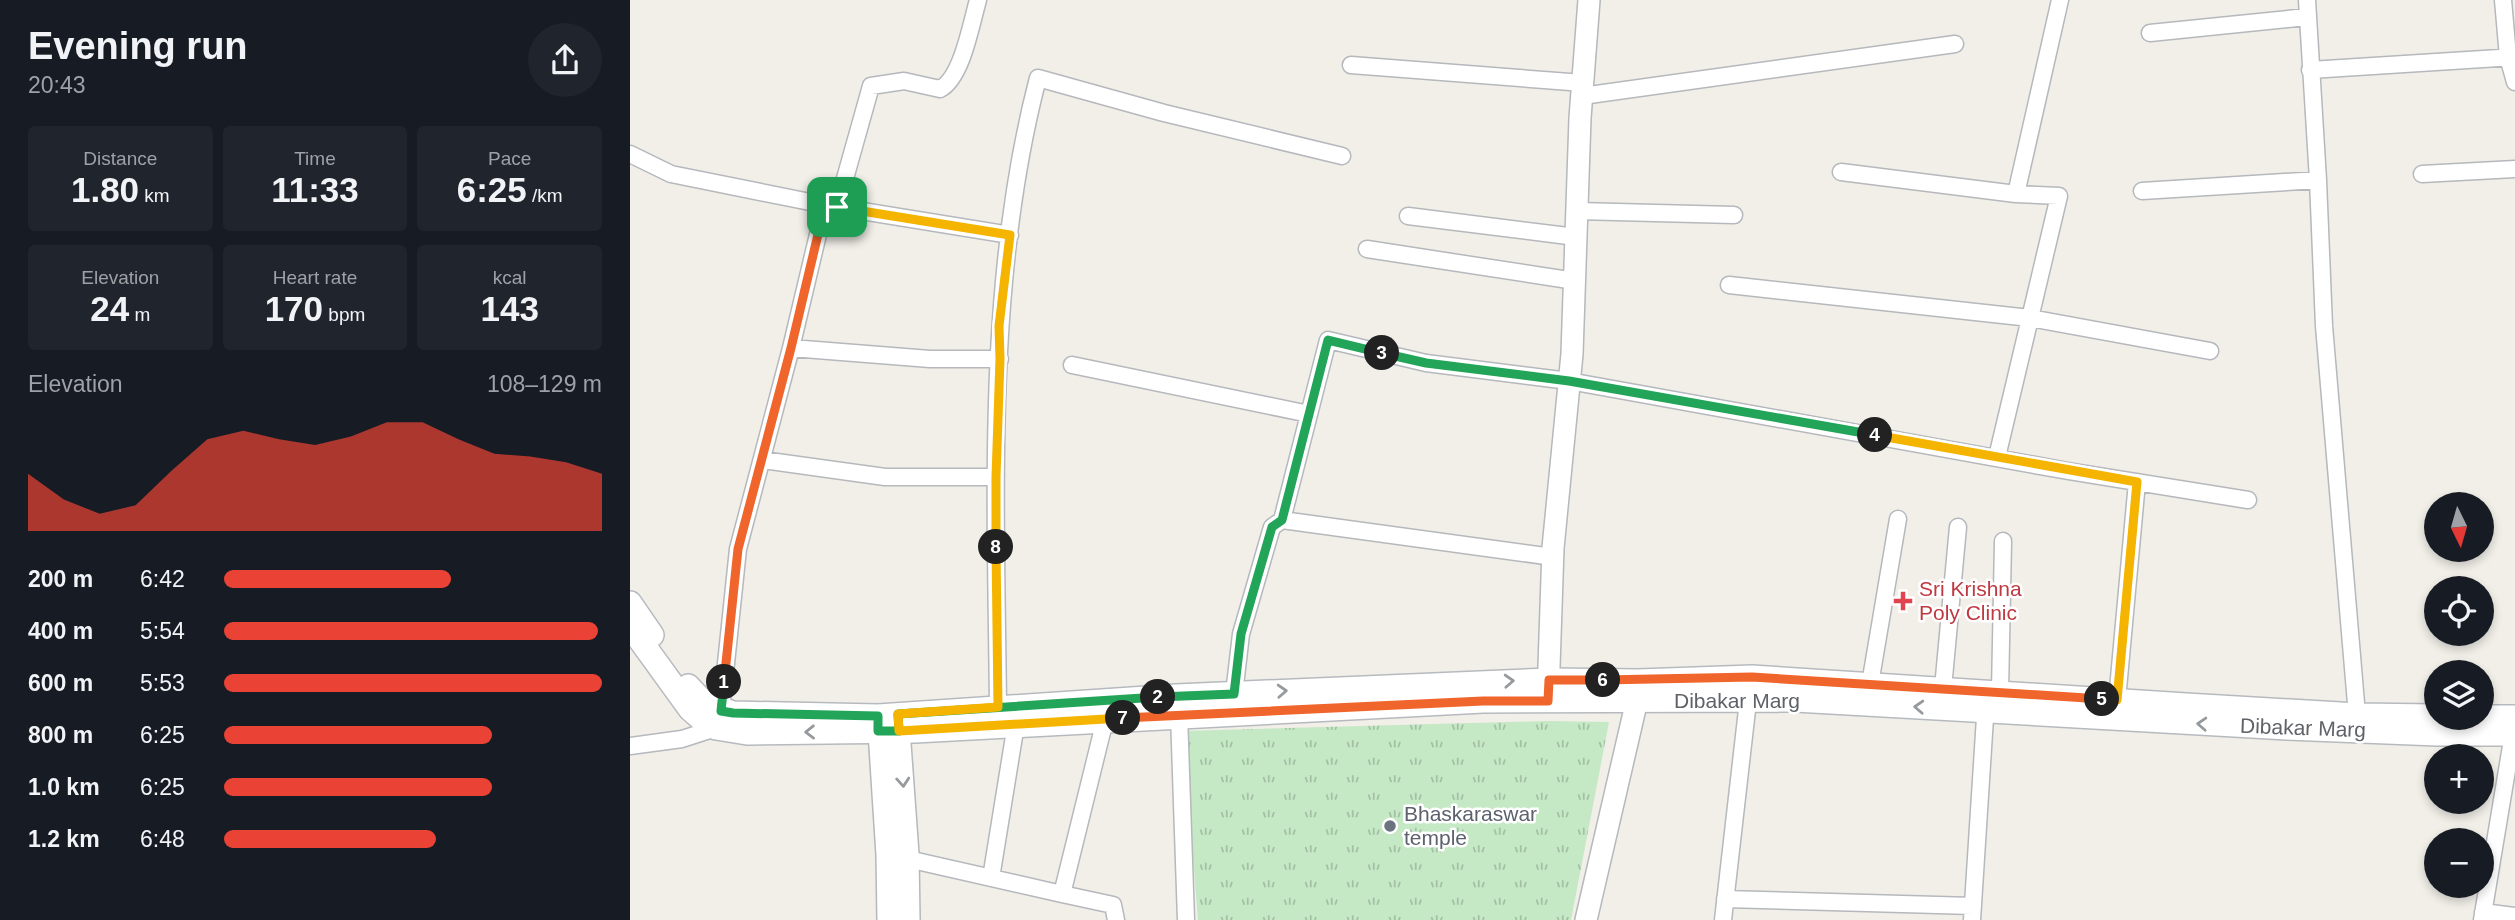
<!DOCTYPE html>
<meta charset="utf-8">
<style>
body{margin:0;font-family:Helvetica,sans-serif;background:#20242c;color:#f1f3f6;height:100vh;display:flex;flex-direction:column;font-size:26px;white-space:nowrap}
*{box-sizing:border-box;margin:0}
p{font-size:23px;color:#9ea1a6}
.icon{flex:none;width:38px;height:38px;fill:none;stroke:currentColor;stroke-width:2;stroke-linecap:round;stroke-linejoin:round}
.map{position:relative;flex:1;overflow:hidden}
.side{display:flex;flex-direction:column;background:#171b24;width:630px}
.side>*{flex:none}
.needle{width:46px;rotate:175deg}
.tools{position:absolute;left:1794px;top:492px;display:grid;gap:14px}
.tools a{display:grid;place-items:center;width:70px;height:70px;border-radius:50%;background:#171b24;box-shadow:0 4px 10px #0003;font-size:35px}
.pin{position:absolute;display:grid;place-items:center;width:60px;height:60px;color:#fff;margin:-30px;border-radius:14px;box-shadow:0 4px 10px #0006}
.km{position:absolute;width:35px;height:35px;margin:-18px;border-radius:50%;background:#222;color:#fff;font-size:19px;line-height:35px;text-align:center}
.round{display:grid;place-items:center;flex:none;width:74px;height:74px;border-radius:37px;background:#20242c}
.head{display:flex;align-items:center;justify-content:space-between;height:119px;padding:0 28px}
h1{font-size:38px;font-weight:700;line-height:52px}
.figures{display:grid;grid-template-columns:repeat(3,1fr);gap:10px;height:119px;padding:7px 28px}
.figures div{display:grid;align-content:center;border-radius:7px;background:#20242c;text-align:center}
.figures b{font-size:35px;font-weight:700}
.figures small{font-size:19px;font-weight:400}
.figures p{font-size:19px}
.chart{height:196px;padding:14px 28px}
.chart p{display:flex;justify-content:space-between}
.chart svg{width:100%;height:126px;margin-top:7px;fill:#ea4335;opacity:.7}
ul{padding:0 28px;list-style:none;font-size:23px}
li{display:grid;grid-template-columns:112px 84px 1fr;align-items:center;height:52px}
li i{height:18px;border-radius:9px;background:#ea4335}
main{display:flex;flex:1;min-height:0}
.map>svg:first-child{display:block}
.park{fill:url(#park-tufts)}
.lines{fill:none;stroke-linecap:round;stroke-linejoin:round}
.minor-casing{stroke:#b5b8bc;stroke-width:19}
.tertiary-casing{stroke:#b5b8bc;stroke-width:24}
.secondary-casing{stroke:#b6babf;stroke-width:26}
.minor{stroke:#fff;stroke-width:16}
.tertiary{stroke:#fff;stroke-width:21}
.secondary{stroke:#fff;stroke-width:23}
.oneway{stroke:#979a9d}
.split-1-casing{stroke:#fff;stroke-width:14}
.split-2-casing{stroke:#fff;stroke-width:14}
.split-3-casing{stroke:#fff;stroke-width:14}
.split-4-casing{stroke:#fff;stroke-width:14}
.split-5-casing{stroke:#fff;stroke-width:14}
.split-6-casing{stroke:#fff;stroke-width:14}
.split-7-casing{stroke:#fff;stroke-width:14}
.split-8-casing{stroke:#fff;stroke-width:14}
.split-9-casing{stroke:#fff;stroke-width:14}
.split-1{stroke:#f0652b;stroke-width:9}
.split-2{stroke:#22a559;stroke-width:9}
.split-3{stroke:#22a559;stroke-width:9}
.split-4{stroke:#22a559;stroke-width:9}
.split-5{stroke:#f5b400;stroke-width:9}
.split-6{stroke:#f0652b;stroke-width:9}
.split-7{stroke:#f0652b;stroke-width:9}
.split-8{stroke:#f5b400;stroke-width:9}
.split-9{stroke:#f5b400;stroke-width:9}
.health-dot{fill:#e0444e;stroke:#fff;stroke-width:2.5}
.worship-dot{fill:#6b7280;stroke:#fff;stroke-width:2.5}
.labels{text-anchor:middle;stroke-width:5;stroke-linejoin:round;paint-order:stroke}
.health-label{font-size:21px;fill:#be3a42;stroke:#fff;text-anchor:start}
.street-label{font-size:21px;fill:#5f6368;stroke:#fff}
.worship-label{font-size:21px;fill:#5b616d;stroke:#fff;text-anchor:start}
</style>
<main>
<section class="side">
<div class="head"><div><h1>Evening run</h1><p>20:43</p></div><a class="round"><svg class="icon" aria-label="share" viewBox="0 0 24 24"><path d="M12 15V3M7 8l5-5 5 5M5 13v7h14v-7"/></svg></a></div>
<div class="figures">
<div><p>Distance</p><b>1.80<small> km</small></b></div>
<div><p>Time</p><b>11:33</b></div>
<div><p>Pace</p><b>6:25<small> /km</small></b></div>
</div>
<div class="figures">
<div><p>Elevation</p><b>24<small> m</small></b></div>
<div><p>Heart rate</p><b>170<small> bpm</small></b></div>
<div><p>kcal</p><b>143</b></div>
</div>
<div class="chart"><p><span>Elevation</span>108–129 m</p>
<svg viewBox="0 0 160 44" preserveAspectRatio="none"><path d="M0 44V24L10 33L20 38L30 35L40 23L50 12L60 9L70 12L80 14L90 11L100 6L110 6L120 12L130 17L140 18L150 20L160 24V44z"/></svg>
</div>
<ul>
<li><b>200 m</b>6:42<i style="width:60%"></i></li>
<li><b>400 m</b>5:54<i style="width:99%"></i></li>
<li><b>600 m</b>5:53<i style="width:100%"></i></li>
<li><b>800 m</b>6:25<i style="width:71%"></i></li>
<li><b>1.0 km</b>6:25<i style="width:71%"></i></li>
<li><b>1.2 km</b>6:48<i style="width:56%"></i></li>
</ul>
</section>
<div class="map">
<svg width="1885" height="920" viewBox="0 0 1885 920">
<defs>
<pattern id="park-tufts" width="24" height="20" patternUnits="userSpaceOnUse" patternTransform="scale(1.75)"><rect width="24" height="20" fill="#c5e8c5"/><path d="M3 7l-1-3M5 7V3M7 7l1-3M15 17l-1-3M17 17v-4M19 17l1-3" fill="none" stroke="#a3c0a4"/></pattern>
</defs>
<rect width="100%" height="100%" fill="#f1efe8"/>
<path class="park" d="M917,721L979,722L941,920H568L553,731Z"/>
<g class="lines">
<defs>
<path id="minor" d="M1677,0L1688,180
M1873,0L1878,57L1885,82
M1520,33L1677,17
M721,65L953,83
M1680,70L1885,57
M952,96L1325,44
M0,154L41,174L195,205
M1211,172L1386,194L1429,196L1367,457
M1792,174L1885,169
M1512,191L1688,180L1694,326L1727,715
M1386,194L1430,0
M207,207L241,86L274,81L310,89C332,78 341,24 348,0
M947,211L1104,215
M778,216L946,237
M737,249L945,281
M1099,285L1400,318L1580,351
M370,359H300L161,348L195,205L380,235
M442,365L679,414
M132,460L255,477H366
M652,520L698,340L796,363L939,381L1438,471L1618,500
M1240,684L1268,519
M1313,688L1328,527
M1370,692L1373,541
M604,694L611,634L642,527L652,520L923,557
M1487,700L1507,482
M368,707C366,498 355,281 408,78L534,113L712,156
M91,711L108,549L161,348
M549,715L556,920
M0,746L52,739L86,728
M269,857L432,894L475,720
M361,878L386,724
M432,894L483,905L486,920
M1095,899L1343,906
M1853,912L1885,916
M1093,920L1118,701
M1342,920L1356,702
M1852,920L1883,734"/>
<path id="tertiary" d="M918,696L923,548L942,354L950,118L959,0
M248,716L257,855L258,920
M268,716L278,854L279,920
M956,920L1007,700"/>
<path id="secondary" d="M0,603L22,635
M0,626L60,709L76,723L86,728L117,733L285,731L853,701L1165,700L1657,728L1807,734H1885
M58,686L75,704L103,713L248,716L546,696L919,680L1008,681L1122,677L1556,705L1727,715L1806,716
M1852,717H1885"/>
</defs>
<use href="#minor" class="minor-casing"/>
<use href="#tertiary" class="tertiary-casing"/>
<use href="#secondary" class="secondary-casing"/>
<use href="#minor" class="minor"/>
<use href="#tertiary" class="tertiary"/>
<use href="#secondary" class="secondary"/>
</g>
<defs><path id="oneway-chevron" d="M-2-3.5L2.5 0L-2 3.5" fill="none" stroke-width="1.6" stroke-linecap="round" stroke-linejoin="round" transform="scale(1.75)"/></defs>
<g class="oneway">
<use href="#oneway-chevron" transform="translate(879 681) rotate(-3)"/>
<use href="#oneway-chevron" transform="translate(652 691) rotate(-3)"/>
<use href="#oneway-chevron" transform="translate(1289 707) rotate(-177)"/>
<use href="#oneway-chevron" transform="translate(1572 724) rotate(-177)"/>
<use href="#oneway-chevron" transform="translate(180 732) rotate(179)"/>
<use href="#oneway-chevron" transform="translate(273 782) rotate(86)"/>
</g>
<g class="lines">
<defs>
<path id="split-1" d="M94,682L108,549L161,348L195,205L207,207"/>
<path id="split-2" d="M94,682L91,711L103,713L248,716V731H269L268,714L528,697"/>
<path id="split-3" d="M528,697L604,694L611,634L642,527L652,520L698,340L752,353"/>
<path id="split-4" d="M752,353L796,363L939,381L1245,435"/>
<path id="split-5" d="M1245,435L1507,482L1487,700L1472,699"/>
<path id="split-6" d="M973,680L1122,677L1472,699"/>
<path id="split-7" d="M493,718L853,701H918L919,680H973"/>
<path id="split-8" d="M366,547L368,707L268,714L269,731L493,718"/>
<path id="split-9" d="M207,207L380,235L369,326L370,359L366,477V547"/>
</defs>
<use href="#split-1" class="split-1-casing"/>
<use href="#split-2" class="split-2-casing"/>
<use href="#split-3" class="split-3-casing"/>
<use href="#split-4" class="split-4-casing"/>
<use href="#split-5" class="split-5-casing"/>
<use href="#split-6" class="split-6-casing"/>
<use href="#split-7" class="split-7-casing"/>
<use href="#split-8" class="split-8-casing"/>
<use href="#split-9" class="split-9-casing"/>
<use href="#split-1" class="split-1"/>
<use href="#split-2" class="split-2"/>
<use href="#split-3" class="split-3"/>
<use href="#split-4" class="split-4"/>
<use href="#split-5" class="split-5"/>
<use href="#split-6" class="split-6"/>
<use href="#split-7" class="split-7"/>
<use href="#split-8" class="split-8"/>
<use href="#split-9" class="split-9"/>
</g>
<path class="health-dot" d="M1269.5 590.5h7v7h7v7h-7v7h-7v-7h-7v-7h7z"/>
<circle class="worship-dot" cx="760" cy="826" r="7"/>
<g class="labels">
<g class="health-label">
<text x="1289" y="596">Sri Krishna<tspan x="1289" dy="24">Poly Clinic</tspan></text>
</g>
<g class="street-label">
<text x="1107" y="708">Dibakar Marg</text>
<text transform="translate(1673 728) rotate(2)" y="7">Dibakar Marg</text>
</g>
<g class="worship-label">
<text x="774" y="821">Bhaskaraswar<tspan x="774" dy="24">temple</tspan></text>
</g>
</g>
</svg>
<div class="tools">
<a><svg class="needle" viewBox="-14 -14 28 28"><path d="M0-13l5 13h-10z" fill="#e53935"/><path d="M0 13l5-13h-10z" fill="#9ea1a6"/></svg></a>
<a><svg class="icon" aria-label="locate" viewBox="0 0 24 24"><circle cx="12" cy="12" r="6"/><path d="M12 2v4M12 18v4M2 12h4M18 12h4"/></svg></a>
<a><svg class="icon" aria-label="layers" viewBox="0 0 24 24"><path d="M12 4l9 5-9 5-9-5zM3 14l9 5 9-5"/></svg></a>
<a>+</a>
<a>−</a>
</div>
<div class="pin" style="left:207px;top:207px;background:#1e9e55"><svg class="icon" aria-label="arrive" viewBox="0 0 24 24"><path d="M6 21V4h12l-3 4 3 4H6"/></svg></div>
<b class="km" style="left:94px;top:682px">1</b>
<b class="km" style="left:528px;top:697px">2</b>
<b class="km" style="left:752px;top:353px">3</b>
<b class="km" style="left:1245px;top:435px">4</b>
<b class="km" style="left:1472px;top:699px">5</b>
<b class="km" style="left:973px;top:680px">6</b>
<b class="km" style="left:493px;top:718px">7</b>
<b class="km" style="left:366px;top:547px">8</b>
</div>
</main>
